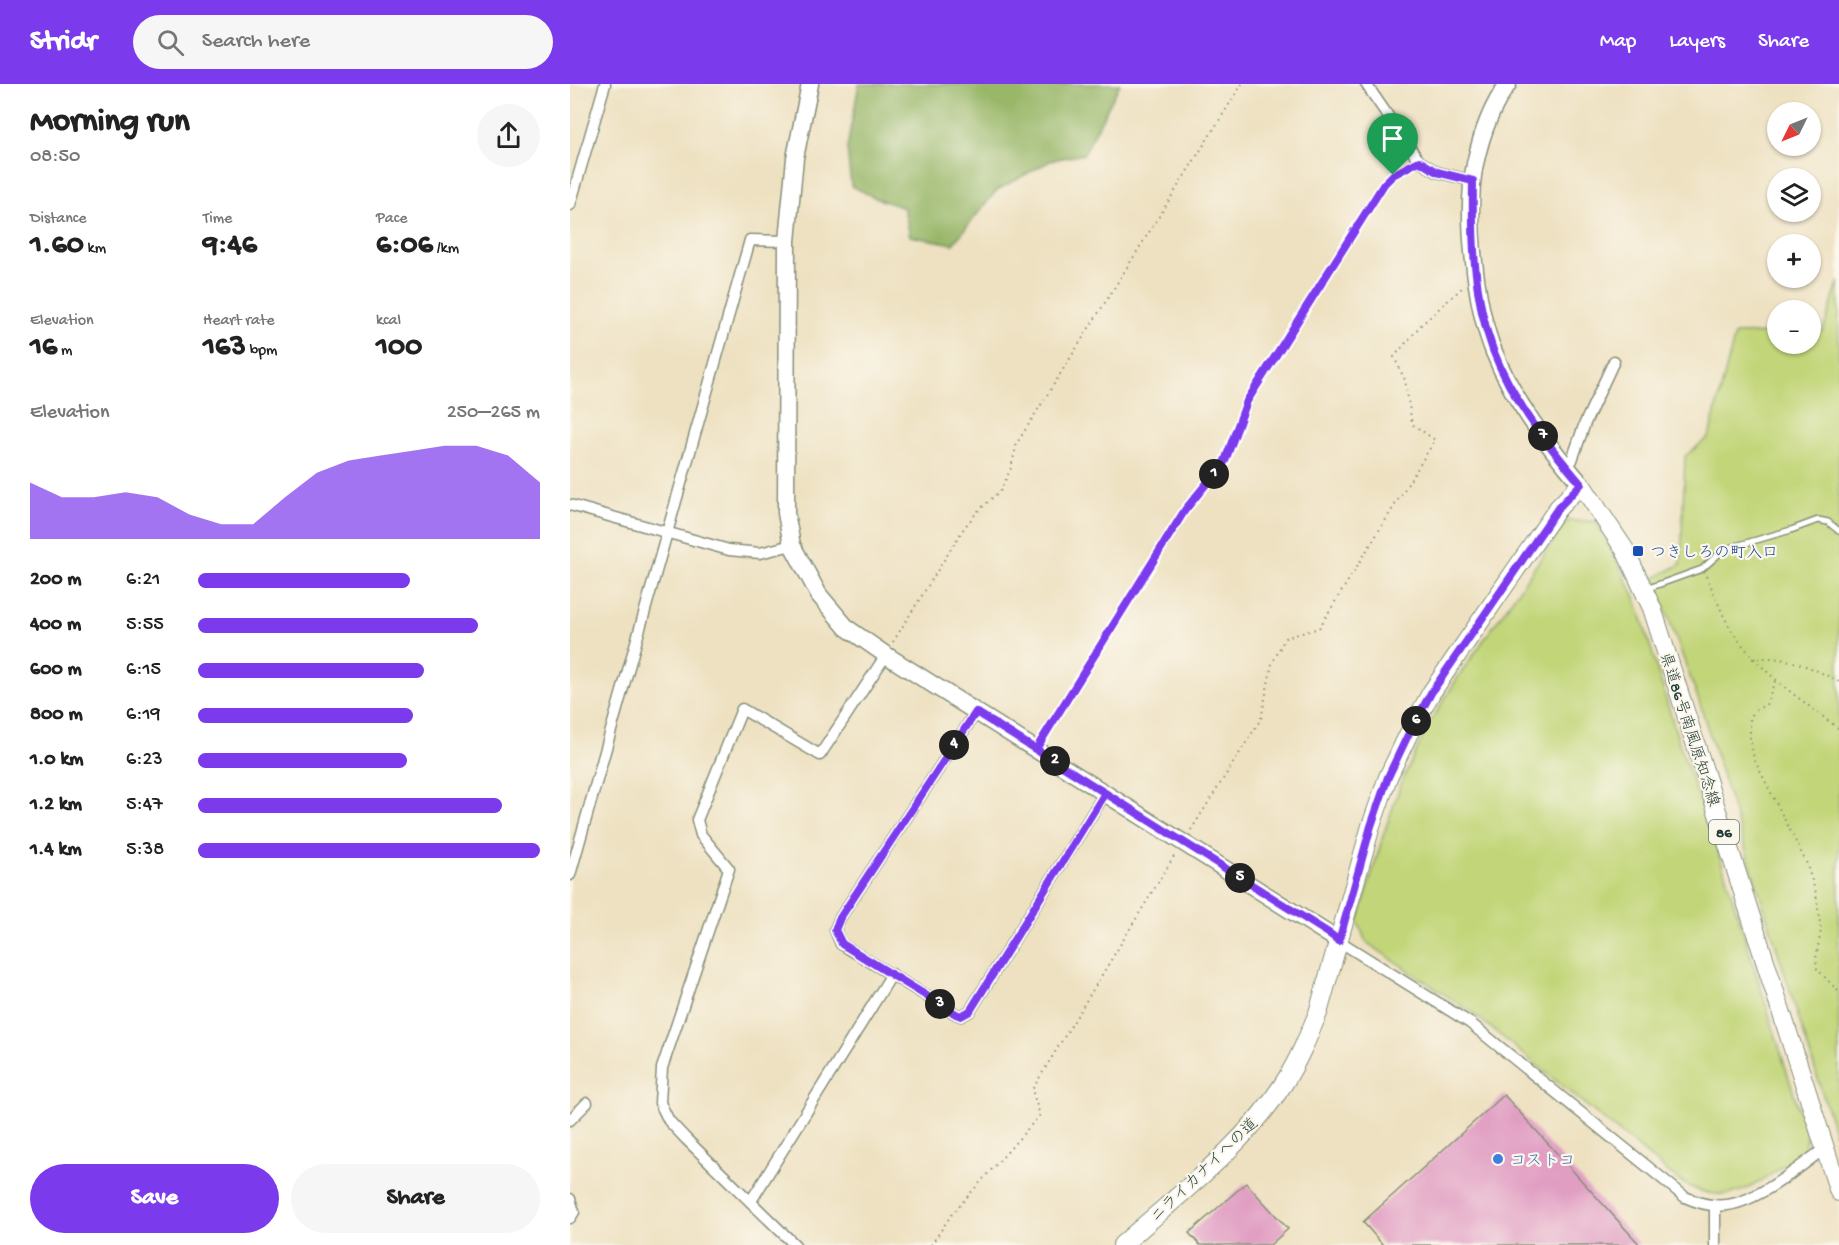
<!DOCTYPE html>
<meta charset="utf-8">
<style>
body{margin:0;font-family:"Gochi Hand","Klee One",sans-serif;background:#f6f6f6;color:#222;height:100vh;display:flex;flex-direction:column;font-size:22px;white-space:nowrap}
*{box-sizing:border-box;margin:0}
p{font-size:20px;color:#767676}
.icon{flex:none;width:33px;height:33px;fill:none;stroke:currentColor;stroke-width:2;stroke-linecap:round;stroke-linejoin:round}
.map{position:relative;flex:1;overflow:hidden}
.sheet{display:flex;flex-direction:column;background:#fff;width:570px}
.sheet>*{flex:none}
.needle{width:39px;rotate:227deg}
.tools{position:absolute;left:1197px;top:18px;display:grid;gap:12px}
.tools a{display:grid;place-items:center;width:54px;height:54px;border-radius:50%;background:#fff;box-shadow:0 2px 4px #0004;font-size:30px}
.pin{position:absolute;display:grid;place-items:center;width:51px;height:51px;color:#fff;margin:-62px -26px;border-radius:50% 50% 50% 0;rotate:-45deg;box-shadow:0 0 6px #0007}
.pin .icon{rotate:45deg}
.km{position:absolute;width:30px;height:30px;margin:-15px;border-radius:50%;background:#222;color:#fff;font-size:16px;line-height:30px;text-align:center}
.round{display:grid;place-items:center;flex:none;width:63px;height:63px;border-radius:32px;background:#f6f6f6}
.head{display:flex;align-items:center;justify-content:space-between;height:102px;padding:0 30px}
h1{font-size:33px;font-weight:700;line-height:45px}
.figures{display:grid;grid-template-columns:repeat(3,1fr);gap:9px;height:102px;padding:6px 30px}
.figures div{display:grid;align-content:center}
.figures b{font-size:30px;font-weight:700}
.figures small{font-size:16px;font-weight:400}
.figures p{font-size:16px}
.chart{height:168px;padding:12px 30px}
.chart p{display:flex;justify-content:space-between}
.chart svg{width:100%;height:108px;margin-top:6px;fill:#7c3aed;opacity:.7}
.action{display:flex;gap:12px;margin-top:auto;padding:12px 30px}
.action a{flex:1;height:69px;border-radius:36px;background:#7c3aed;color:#fff;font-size:24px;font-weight:700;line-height:69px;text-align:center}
.action a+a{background:#f6f6f6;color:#222}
ul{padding:0 30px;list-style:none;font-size:20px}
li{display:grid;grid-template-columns:96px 72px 1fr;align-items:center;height:45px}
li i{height:15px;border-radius:8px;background:#7c3aed}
header{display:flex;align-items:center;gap:36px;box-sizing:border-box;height:84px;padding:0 30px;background:#7c3aed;color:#fff}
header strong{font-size:28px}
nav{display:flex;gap:33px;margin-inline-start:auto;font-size:21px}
.search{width:420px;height:54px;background:#f6f6f6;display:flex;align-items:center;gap:15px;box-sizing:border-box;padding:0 21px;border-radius:33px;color:#767676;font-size:22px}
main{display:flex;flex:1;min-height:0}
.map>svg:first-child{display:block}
.green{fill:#c2d679;stroke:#708a56;stroke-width:1.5}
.forest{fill:#99b769;stroke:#5c7a4e;stroke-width:1.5}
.building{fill:#e19ec3}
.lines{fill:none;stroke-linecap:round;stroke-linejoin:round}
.lane-casing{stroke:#868f7a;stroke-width:8}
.street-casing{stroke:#868f7a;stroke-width:13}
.secondary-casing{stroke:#868f7a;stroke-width:19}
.primary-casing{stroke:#868f7a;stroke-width:20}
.path{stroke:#868f7a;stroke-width:2;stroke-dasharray:1.5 4.5;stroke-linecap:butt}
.lane{stroke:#fff;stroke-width:5}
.street{stroke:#fff;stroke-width:10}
.secondary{stroke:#fff;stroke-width:16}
.primary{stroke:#fff;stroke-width:18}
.route-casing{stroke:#fff;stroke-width:12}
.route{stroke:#7c3aed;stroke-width:8}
.transit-dot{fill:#1a4fb4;stroke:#fbf7ec;stroke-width:2}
.shop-dot{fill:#3f7fe0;stroke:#fbf7ec;stroke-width:2}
.labels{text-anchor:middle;stroke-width:4.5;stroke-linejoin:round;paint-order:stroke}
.shield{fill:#fbf7ec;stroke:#61756b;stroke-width:1.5}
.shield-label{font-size:15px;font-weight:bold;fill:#1f3d34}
.transit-label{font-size:16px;fill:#164399;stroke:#fbf7ec;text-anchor:start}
.street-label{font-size:16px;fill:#1f3d34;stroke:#fbf7ec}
.shop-label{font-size:16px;fill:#366cbe;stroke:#fbf7ec;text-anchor:start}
</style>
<header>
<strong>Stridr</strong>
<div class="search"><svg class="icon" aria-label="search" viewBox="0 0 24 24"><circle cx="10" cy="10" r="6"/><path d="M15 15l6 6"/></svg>Search here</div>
<nav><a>Map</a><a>Layers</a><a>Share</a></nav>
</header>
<main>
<section class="sheet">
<div class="head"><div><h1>Morning run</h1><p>08:50</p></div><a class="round"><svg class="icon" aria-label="share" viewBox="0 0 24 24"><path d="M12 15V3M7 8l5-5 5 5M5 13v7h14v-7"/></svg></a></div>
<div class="figures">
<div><p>Distance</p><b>1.60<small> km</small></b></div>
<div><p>Time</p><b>9:46</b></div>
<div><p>Pace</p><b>6:06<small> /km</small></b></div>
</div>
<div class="figures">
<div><p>Elevation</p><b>16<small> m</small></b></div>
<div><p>Heart rate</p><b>163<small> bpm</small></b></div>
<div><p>kcal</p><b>100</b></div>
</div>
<div class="chart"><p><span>Elevation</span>250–265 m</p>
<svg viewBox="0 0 160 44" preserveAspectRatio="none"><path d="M0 44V21L10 27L20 27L30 25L40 27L50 34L60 38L70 38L80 27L90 17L100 12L110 10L120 8L130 6L140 6L150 10L160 21V44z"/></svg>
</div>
<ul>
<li><b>200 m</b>6:21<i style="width:62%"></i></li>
<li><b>400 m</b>5:55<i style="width:82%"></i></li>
<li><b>600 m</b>6:15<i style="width:66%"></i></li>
<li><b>800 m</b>6:19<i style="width:63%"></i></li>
<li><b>1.0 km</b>6:23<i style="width:61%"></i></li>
<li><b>1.2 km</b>5:47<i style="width:89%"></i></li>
<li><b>1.4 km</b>5:38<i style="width:100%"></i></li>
</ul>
<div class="action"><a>Save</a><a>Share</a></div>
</section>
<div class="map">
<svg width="1269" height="1161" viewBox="0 0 1269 1161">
<rect width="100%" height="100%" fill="#fbf7ec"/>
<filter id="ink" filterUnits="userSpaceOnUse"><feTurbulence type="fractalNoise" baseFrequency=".0167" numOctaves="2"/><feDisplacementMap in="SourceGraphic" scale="12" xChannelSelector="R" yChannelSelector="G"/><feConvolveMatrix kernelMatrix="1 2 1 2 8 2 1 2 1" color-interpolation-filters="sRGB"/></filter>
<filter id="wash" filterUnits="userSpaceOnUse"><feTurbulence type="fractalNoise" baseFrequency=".008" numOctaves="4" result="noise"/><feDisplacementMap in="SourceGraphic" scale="24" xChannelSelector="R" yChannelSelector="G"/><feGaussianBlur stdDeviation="1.35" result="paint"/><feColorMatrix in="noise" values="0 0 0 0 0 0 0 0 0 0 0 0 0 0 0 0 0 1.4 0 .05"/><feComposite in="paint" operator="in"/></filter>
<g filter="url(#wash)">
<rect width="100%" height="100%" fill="#eee1c1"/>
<path class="green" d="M1269,197V1062L1129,617L1084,494L1111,480L1115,372L1139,353L1165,250L1207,249L1208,260H1240L1241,248L1253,247Z
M997,437H1026L1064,511L1070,528L1111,665L1151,777L1237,1052L1233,1068C1189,1097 1162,1130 1108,1096L904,930L796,858L788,838L813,752L832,697L858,642L888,593Z"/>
<path class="forest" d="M289,0H550L514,70L482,76L427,106L383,160L340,152L334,124L308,115L281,102L277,64Z"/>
<g id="blocks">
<path class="building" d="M934,1011L1070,1161H813L793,1138Z
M676,1099L718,1145L700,1161H630L619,1149Z"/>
</g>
</g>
<g filter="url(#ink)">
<use href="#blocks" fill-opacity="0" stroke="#868f7a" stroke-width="1.5"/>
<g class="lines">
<defs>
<path id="lane" d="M1076,505L1132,485L1150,469L1159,464L1221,446L1248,436L1258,438L1269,447"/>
<path id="street" d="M796,0L849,77L867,88L903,97
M0,121L35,0
M997,383L1002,376L1015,339L1044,277
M0,421L159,466L190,469L222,461
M406,628L270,834L265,846L271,860L386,930L391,932L400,927L535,709
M0,791L180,156L217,157
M769,857L900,939L1115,1113C1128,1119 1143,1123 1157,1121C1188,1117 1230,1083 1255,1064
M0,1036L17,1019
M0,1115L4,1128L0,1134
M181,1117L322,890
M225,1161L116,1055L99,1037L90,1019L92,984L159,785L131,751L127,736L172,625L250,671L316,571
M1145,1161V1122"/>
<path id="secondary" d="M240,0L225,74L217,157L216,429L222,461L249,511L277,544L316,571L769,857
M938,0C921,23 911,52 905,80C895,128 905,222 924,268C944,318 977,360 1011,400"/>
<path id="primary" d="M552,1161C608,1111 673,1063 714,999C728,977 738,953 748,929L801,742L818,693L838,651L861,609L988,424L1011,400L1055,466L1082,524L1269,1108"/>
</defs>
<use href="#lane" class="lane-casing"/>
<use href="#street" class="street-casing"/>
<use href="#secondary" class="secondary-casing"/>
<use href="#primary" class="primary-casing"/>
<path class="path" d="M1136,492C1144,508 1150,526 1159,542C1187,587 1228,613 1269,645
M323,558L394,444L408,427L431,406L441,384L447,359L672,0
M1182,575C1213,570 1242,583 1269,598
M1205,597L1196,621L1187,625L1180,633V654L1184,675L1236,778L1246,809L1251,846L1246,874L1247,885L1269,908
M473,653L615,426L655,377L677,317L814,100L823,91L838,82
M621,746L691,635L702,580L715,554L749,544L865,356L842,340L835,296L824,273L851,241L893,203
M361,1161L382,1130L470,1031L462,1006L606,769"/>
<use href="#lane" class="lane"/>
<use href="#street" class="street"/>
<use href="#secondary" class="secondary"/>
<use href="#primary" class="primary"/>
</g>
</g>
<g class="lines" filter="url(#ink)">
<defs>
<path id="route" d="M823,91L814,100L677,317L655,377L615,426L466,665L535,709L400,927L391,932L386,930L272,860L265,846L270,834L406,628L760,850L769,857L801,742L818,693L838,651L861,609L988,424L1011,400C977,360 942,316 923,266C903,212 902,154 903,97L867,88L849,77L823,91"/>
</defs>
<use href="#route" class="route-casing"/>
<use href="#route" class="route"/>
</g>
<rect class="transit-dot" x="1062" y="461" width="12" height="12" rx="3"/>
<circle class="shop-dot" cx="928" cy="1075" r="6"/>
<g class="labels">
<rect class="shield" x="1139" y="736" width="30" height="24" rx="4.5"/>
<g class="shield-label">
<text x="1154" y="753">86</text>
</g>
<g class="transit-label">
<text x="1080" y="473">つきしろの町入口</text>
</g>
<g class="street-label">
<text transform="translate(1121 645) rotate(72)" y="6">県道86号南風原知念線</text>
<text transform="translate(633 1085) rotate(-44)" y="6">ニライカナイへの道</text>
</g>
<g class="shop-label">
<text x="940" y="1081">コストコ</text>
</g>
</g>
</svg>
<div class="tools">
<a><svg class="needle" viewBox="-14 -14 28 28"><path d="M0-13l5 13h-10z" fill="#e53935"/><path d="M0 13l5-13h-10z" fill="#767676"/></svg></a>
<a><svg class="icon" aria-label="layers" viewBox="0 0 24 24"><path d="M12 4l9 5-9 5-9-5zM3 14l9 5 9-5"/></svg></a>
<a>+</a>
<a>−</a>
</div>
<div class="pin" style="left:823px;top:91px;background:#1e9e55"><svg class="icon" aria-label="arrive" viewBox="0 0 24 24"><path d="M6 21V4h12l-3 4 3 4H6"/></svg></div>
<b class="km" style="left:644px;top:390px">1</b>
<b class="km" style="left:485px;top:677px">2</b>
<b class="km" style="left:370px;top:920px">3</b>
<b class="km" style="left:384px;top:661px">4</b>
<b class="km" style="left:670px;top:794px">5</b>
<b class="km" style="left:846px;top:637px">6</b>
<b class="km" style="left:973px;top:352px">7</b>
</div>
</main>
